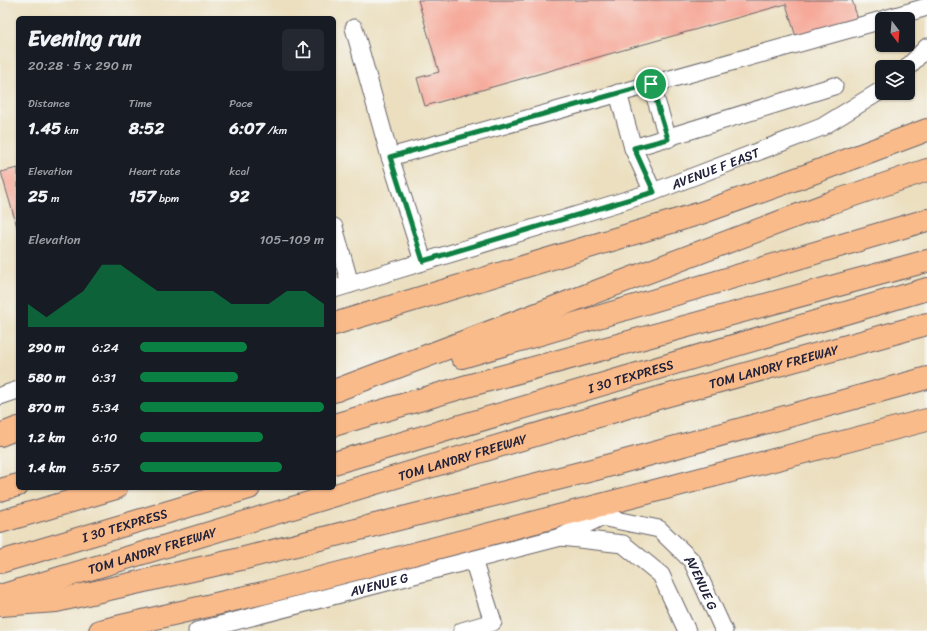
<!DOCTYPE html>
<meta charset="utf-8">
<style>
body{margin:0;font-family:Sriracha,sans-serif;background:#242831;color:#f1f3f6;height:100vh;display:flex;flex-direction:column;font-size:15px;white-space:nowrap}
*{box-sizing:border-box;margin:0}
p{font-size:13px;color:#9ea1a6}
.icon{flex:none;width:22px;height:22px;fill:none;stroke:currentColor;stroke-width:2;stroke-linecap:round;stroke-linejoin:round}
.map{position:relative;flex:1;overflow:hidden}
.drawer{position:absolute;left:16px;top:16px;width:320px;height:474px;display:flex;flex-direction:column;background:#171b24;border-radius:6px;box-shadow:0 1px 3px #0004}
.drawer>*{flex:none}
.needle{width:26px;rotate:164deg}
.tools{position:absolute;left:875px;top:12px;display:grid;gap:8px}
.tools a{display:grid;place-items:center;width:40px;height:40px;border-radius:6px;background:#171b24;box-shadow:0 1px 3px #0004;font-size:20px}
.pin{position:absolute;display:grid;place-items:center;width:34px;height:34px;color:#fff;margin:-17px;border:2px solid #fff;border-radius:50%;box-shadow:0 1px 4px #0007}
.round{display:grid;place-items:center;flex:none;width:42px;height:42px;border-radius:6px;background:#242831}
.summary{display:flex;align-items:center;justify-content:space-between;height:68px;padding:0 12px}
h1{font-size:22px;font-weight:800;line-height:30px}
.figures{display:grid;grid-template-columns:repeat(3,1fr);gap:6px;height:68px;padding:4px 12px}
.figures div{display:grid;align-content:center}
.figures b{font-size:17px;font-weight:800}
.figures small{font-size:11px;font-weight:400}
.figures p{font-size:11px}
.chart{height:112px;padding:8px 12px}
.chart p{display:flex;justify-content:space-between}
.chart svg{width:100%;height:72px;margin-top:4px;fill:#0b8043;opacity:.7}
ul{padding:0 12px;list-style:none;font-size:13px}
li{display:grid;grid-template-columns:64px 48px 1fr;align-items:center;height:30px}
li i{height:10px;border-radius:5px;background:#0b8043}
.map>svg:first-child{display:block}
.building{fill:#f6a999}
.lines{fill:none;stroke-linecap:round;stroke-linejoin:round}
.minor-casing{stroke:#686469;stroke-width:19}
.highway-casing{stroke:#686469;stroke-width:24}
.minor{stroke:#fff;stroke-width:17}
.highway{stroke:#fabb8b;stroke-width:22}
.route-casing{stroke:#fff;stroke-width:8}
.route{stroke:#0b8043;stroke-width:5}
.labels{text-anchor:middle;stroke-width:3;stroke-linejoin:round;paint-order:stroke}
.street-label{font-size:13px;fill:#22223b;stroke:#f6f6f2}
</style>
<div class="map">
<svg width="927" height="631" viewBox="0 0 927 631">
<rect width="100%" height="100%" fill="#f6f6f2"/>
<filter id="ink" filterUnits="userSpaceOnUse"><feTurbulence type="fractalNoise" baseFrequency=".025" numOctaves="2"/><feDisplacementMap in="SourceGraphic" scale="8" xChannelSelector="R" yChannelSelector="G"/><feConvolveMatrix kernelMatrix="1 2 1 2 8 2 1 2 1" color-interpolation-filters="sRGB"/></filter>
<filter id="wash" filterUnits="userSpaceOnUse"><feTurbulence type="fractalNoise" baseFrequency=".012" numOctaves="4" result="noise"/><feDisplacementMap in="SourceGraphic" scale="16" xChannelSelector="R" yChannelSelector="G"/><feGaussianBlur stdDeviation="0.9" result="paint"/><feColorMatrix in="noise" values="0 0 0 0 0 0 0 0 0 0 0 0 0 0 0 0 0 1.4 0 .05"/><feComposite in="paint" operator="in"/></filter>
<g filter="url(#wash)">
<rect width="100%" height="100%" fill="#ebdfbf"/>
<g id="blocks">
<path class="building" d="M418,0H852L858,20L796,37L786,4L425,106L417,78L439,72Z
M18,168V230L1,172Z"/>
</g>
</g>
<g filter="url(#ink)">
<use href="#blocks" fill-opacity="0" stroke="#686469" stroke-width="1"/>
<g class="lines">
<defs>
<g id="minor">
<path d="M885,19L927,7"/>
<path d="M354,28L390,157L423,261"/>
<path d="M908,67L927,47"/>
<path d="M651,84L668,139"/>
<path d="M618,93L633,148L653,192"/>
<path d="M633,148L834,86"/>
<path d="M390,157L882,20"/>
<path d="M334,227L350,284"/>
<path id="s1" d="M334,289L653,192L822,127L882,90"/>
<path d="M0,396L18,390"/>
<path d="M561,537L623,544L661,575L687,631"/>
<path id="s2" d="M197,631L561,537L601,517L659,529L692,561L724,631"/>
<path d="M462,631L493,622L473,560"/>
</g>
<g id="highway">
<path d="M334,324L701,213L810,174L927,130"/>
<path d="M462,357L927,220"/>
<path d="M334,391L830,203L927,170"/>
<path d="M334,425L467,386L927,261"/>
<path d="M0,435L18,428"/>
<path id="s3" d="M334,463L927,289"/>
<path d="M0,490L18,485"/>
<path d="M0,522L116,488"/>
<path id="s4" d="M0,562L249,488"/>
<path id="s5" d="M0,596L658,398L927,324"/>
<path d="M1,605L56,601L245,558L596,469L927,378"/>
<path d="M100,631L263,593L927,420"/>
</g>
</defs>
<use href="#minor" class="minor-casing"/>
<use href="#highway" class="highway-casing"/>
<use href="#minor" class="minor"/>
<use href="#highway" class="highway"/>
</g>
</g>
<g class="lines" filter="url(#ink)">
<defs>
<path id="route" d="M651,84L668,139L634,148L654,192L423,261L390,157Z"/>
</defs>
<use href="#route" class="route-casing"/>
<use href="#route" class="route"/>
</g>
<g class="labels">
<g class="street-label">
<text dy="5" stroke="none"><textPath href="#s1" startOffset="400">AVENUE F EAST</textPath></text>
<text dy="5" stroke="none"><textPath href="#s5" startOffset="807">TOM LANDRY FREEWAY</textPath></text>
<text dy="5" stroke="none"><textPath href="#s3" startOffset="309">I 30 TEXPRESS</textPath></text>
<text dy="5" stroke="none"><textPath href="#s5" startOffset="483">TOM LANDRY FREEWAY</textPath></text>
<text dy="5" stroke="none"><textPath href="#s4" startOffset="130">I 30 TEXPRESS</textPath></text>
<text dy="5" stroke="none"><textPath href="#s5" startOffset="159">TOM LANDRY FREEWAY</textPath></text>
<text dy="5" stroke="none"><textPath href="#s2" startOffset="188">AVENUE G</textPath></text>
<text dy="5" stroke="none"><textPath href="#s2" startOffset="549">AVENUE G</textPath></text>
</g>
</g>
</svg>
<div class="tools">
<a><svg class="needle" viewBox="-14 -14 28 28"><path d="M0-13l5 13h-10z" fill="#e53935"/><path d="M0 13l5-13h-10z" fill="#9ea1a6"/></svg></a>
<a><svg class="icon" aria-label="layers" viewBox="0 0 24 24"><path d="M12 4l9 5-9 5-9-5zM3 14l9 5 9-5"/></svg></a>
</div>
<div class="pin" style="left:651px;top:84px;background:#1e9e55"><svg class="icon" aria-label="arrive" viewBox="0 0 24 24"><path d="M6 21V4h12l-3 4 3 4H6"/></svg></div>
<section class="drawer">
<div class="summary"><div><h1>Evening run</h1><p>20:28 · 5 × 290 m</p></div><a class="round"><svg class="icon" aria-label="share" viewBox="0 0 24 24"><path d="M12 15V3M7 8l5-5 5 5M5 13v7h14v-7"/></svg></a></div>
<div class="figures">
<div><p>Distance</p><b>1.45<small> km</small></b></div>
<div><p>Time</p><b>8:52</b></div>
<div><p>Pace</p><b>6:07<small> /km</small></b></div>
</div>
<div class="figures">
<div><p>Elevation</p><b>25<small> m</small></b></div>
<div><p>Heart rate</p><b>157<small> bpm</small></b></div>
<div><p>kcal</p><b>92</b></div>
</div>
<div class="chart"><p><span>Elevation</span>105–109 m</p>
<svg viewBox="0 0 160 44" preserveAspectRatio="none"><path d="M0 44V30L10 38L20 30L30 22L40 6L50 6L60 14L70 22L80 22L90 22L100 22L110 30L120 30L130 30L140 22L150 22L160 30V44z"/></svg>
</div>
<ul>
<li><b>290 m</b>6:24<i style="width:58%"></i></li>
<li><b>580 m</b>6:31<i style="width:53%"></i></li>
<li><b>870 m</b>5:34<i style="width:100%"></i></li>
<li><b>1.2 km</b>6:10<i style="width:67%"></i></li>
<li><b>1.4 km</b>5:57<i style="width:77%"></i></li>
</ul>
</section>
</div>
